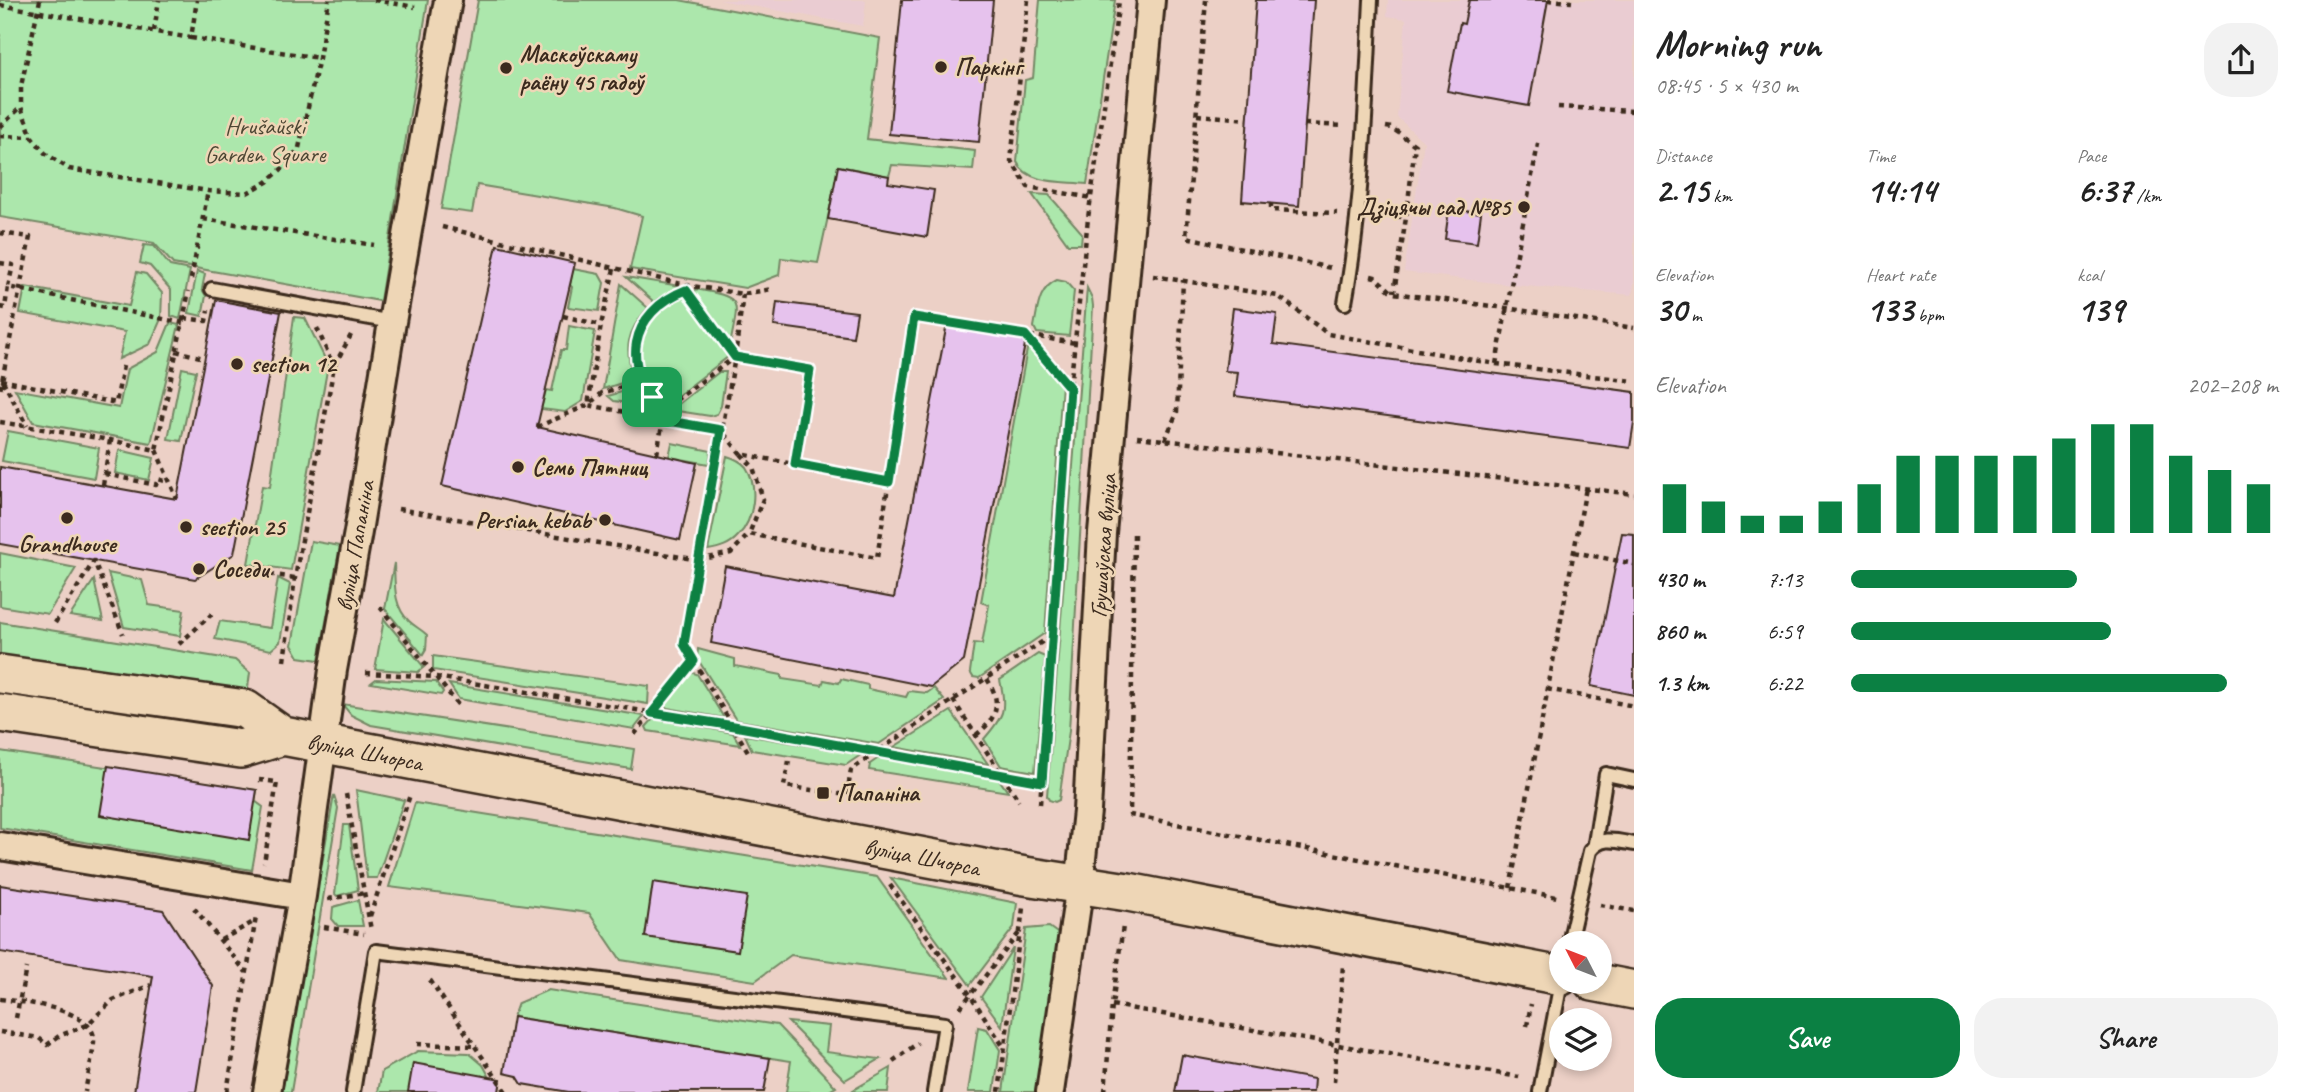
<!DOCTYPE html>
<meta charset="utf-8">
<style>
body{margin:0;font-family:Caveat,sans-serif;background:#f2f2f2;color:#222;height:100vh;display:flex;flex-direction:column;font-size:26px;white-space:nowrap}
*{box-sizing:border-box;margin:0}
p{font-size:23px;color:#767676}
.icon{flex:none;width:38px;height:38px;fill:none;stroke:currentColor;stroke-width:2;stroke-linecap:round;stroke-linejoin:round}
.map{position:relative;flex:1;overflow:hidden}
.drawer{display:flex;flex-direction:column;background:#fff;width:665px}
.drawer>*{flex:none}
.needle{width:46px;rotate:312deg}
.controls{position:absolute;left:1549px;top:931px;display:grid;gap:14px}
.controls a{display:grid;place-items:center;width:63px;height:63px;border-radius:50%;background:#fff;box-shadow:0 4px 10px #0003;font-size:35px}
.pin{position:absolute;display:grid;place-items:center;width:60px;height:60px;color:#fff;margin:-30px;border-radius:14px;box-shadow:0 4px 10px #0006}
.round{display:grid;place-items:center;flex:none;width:74px;height:74px;border-radius:28px;background:#f2f2f2}
.headline{display:flex;align-items:center;justify-content:space-between;height:119px;padding:0 21px}
h1{font-size:38px;font-weight:800;line-height:52px}
.stats{display:grid;grid-template-columns:repeat(3,1fr);gap:10px;height:119px;padding:7px 21px}
.stats div{display:grid;align-content:center}
.stats b{font-size:35px;font-weight:800}
.stats small{font-size:19px;font-weight:400}
.stats p{font-size:19px}
.chart{height:196px;padding:14px 21px}
.chart p{display:flex;justify-content:space-between}
.chart svg{width:100%;height:126px;margin-top:7px;stroke:#0b8043;stroke-width:6}
.action{display:flex;gap:14px;margin-top:auto;padding:14px 21px}
.action a{flex:1;height:80px;border-radius:28px;background:#0b8043;color:#fff;font-size:28px;font-weight:800;line-height:80px;text-align:center}
.action a+a{background:#f2f2f2;color:#222}
ul{padding:0 21px;list-style:none;font-size:23px}
li{display:grid;grid-template-columns:112px 84px 1fr;align-items:center;height:52px}
li i{height:18px;border-radius:9px;background:#0b8043}
main{display:flex;flex:1;min-height:0}
.map>svg:first-child{display:block}
.built{fill:#eaccd2}
.green{fill:#ace7ac;stroke:#748865;stroke-width:2}
.building{fill:#e6c2ed;stroke:#3b2a1e;stroke-width:2}
.lines{fill:none;stroke-linecap:round;stroke-linejoin:round}
.service-casing{stroke:#3b2a1e;stroke-width:18}
.minor-casing{stroke:#3b2a1e;stroke-width:32}
.secondary-casing{stroke:#3b2a1e;stroke-width:42}
.path{stroke:#3b2a1e;stroke-width:4.5;stroke-dasharray:5 5;stroke-linecap:butt}
.service{stroke:#eed6b6;stroke-width:12}
.minor{stroke:#eed6b6;stroke-width:26}
.secondary{stroke:#eed6b6;stroke-width:37}
.route-casing{stroke:#fff;stroke-width:14}
.route{stroke:#0b8043;stroke-width:9}
.poi-dot{fill:#3b2a1e;stroke:#eed6b6;stroke-width:2.5}
.labels{text-anchor:middle;stroke-width:5;stroke-linejoin:round;paint-order:stroke}
.poi-label{font-size:24px;font-weight:bold;fill:#3b2a1e;stroke:#eed6b6;text-anchor:start}
.park-label{font-size:24px;fill:#4c4633;stroke:#eed6b6}
.street-label{font-size:24px;fill:#3b2a1e;stroke:#eed6b6}
</style>
<main>
<div class="map">
<svg width="1634" height="1092" viewBox="0 0 1634 1092">
<rect width="100%" height="100%" fill="#ecd0c6"/>
<filter id="ink" filterUnits="userSpaceOnUse"><feTurbulence type="fractalNoise" baseFrequency=".0143" numOctaves="2"/><feDisplacementMap in="SourceGraphic" scale="14" xChannelSelector="R" yChannelSelector="G"/><feConvolveMatrix kernelMatrix="1 2 1 2 8 2 1 2 1" color-interpolation-filters="sRGB"/></filter>
<g filter="url(#ink)">
<path class="built" d="M719,0H866L863,26Z
M1388,0H1634V284L1632,295L1512,285L1404,272L1424,142L1397,117L1406,19L1387,16Z"/>
<path class="green" d="M0,0H428L380,301L173,264L154,243L0,217Z
M478,0H679L880,38L867,139L975,151L973,170L892,165L889,176L839,166L818,263L781,258L779,275L745,288L630,269L642,216L615,208L477,185L472,213L441,209Z
M1040,0H1115L1087,184C1064,181 1028,185 1017,162L1025,80L1033,78Z
M1032,194L1049,195L1082,233L1081,244H1068Z
M144,245L154,246L170,266L190,270L180,319L171,316V290L150,266L140,263Z
M573,269L599,274L604,283L599,311L568,307L572,287L570,285Z
M197,271L205,274L202,289L206,296L202,316L189,313Z
M137,272L146,274L162,293L161,319L150,344L119,359L125,332L20,313L25,287L129,306Z
M626,277L680,286V290L665,295L654,302Z
M1057,280L1066,282L1074,291L1069,336L1037,333L1034,327C1038,307 1038,289 1057,280Z
M621,284L648,308C626,332 624,349 634,379L603,389Z
M1087,288L1092,298L1093,306L1069,731L1059,800L1055,802L1049,800L1047,796Z
M696,289C744,298 739,299 730,345L694,294Z
M685,295L729,356L667,404C662,399 655,394 651,388C623,351 646,309 685,295Z
M294,317L305,318L328,365L291,570L248,564L262,486L270,487Z
M170,323L179,325L151,443L33,422L15,389L119,408L127,369L158,352Z
M569,326L595,331L583,401L565,412L541,409L546,390L552,391L561,350H566Z
M1028,344L1062,384L1045,633L979,678L973,677L970,672L974,643L982,644L989,605L981,602Z
M182,368L196,371L181,441L168,439Z
M719,372H726L721,406L717,414L710,416L671,410Z
M639,387L658,407L614,401L608,396Z
M8,431L99,448L94,478L2,461Z
M672,443L711,451L709,464L669,457Z
M119,450L154,458L149,480L115,473Z
M727,456C734,458 741,461 746,467C759,487 754,520 738,536C730,545 720,548 708,550Z
M311,541L340,546L319,660L299,657L292,645Z
M0,553L76,568L48,614L0,606Z
M394,563C395,584 393,606 409,621C415,627 421,629 427,635L426,650L423,655L385,609Z
M108,573L142,580L149,605L184,610L180,636L124,627Z
M278,578L290,584L280,642L271,650L215,639L220,621L270,628Z
M94,580L103,621L70,616Z
M384,619L424,667L418,672L375,669Z
M0,622L235,660L250,673L247,695L0,659Z
M698,649L735,659V666L782,675V679L822,685L824,680L839,683L841,679L868,685V689L906,697L909,691L927,693L934,688L944,700L879,744L736,720L697,658Z
M1038,654L1045,657L1035,772L1001,766L984,739C1004,716 1007,710 1000,680Z
M433,656L649,686L648,704L433,670Z
M689,672L697,674L724,718L662,707Z
M376,679L436,682L443,692L441,695L371,683Z
M449,684L644,716L634,729L459,699Z
M342,704L634,749L631,769L371,725L351,715Z
M951,711L988,764L894,747Z
M654,718L733,733L740,745L648,731L646,727Z
M745,735L862,754L846,765L752,750Z
M0,751L257,790L255,801L263,807L252,870L0,828Z
M880,757L998,778L1008,792L869,770L870,764Z
M356,790L404,800L377,878H367Z
M334,795L338,808L291,1092H282Z
M415,803L877,877L949,978L791,955L755,981L621,960L589,913L389,887Z
M344,825H349L358,890L337,896L335,894Z
M891,878L1017,903L1014,927L970,985Z
M358,900L363,926H338L332,919L333,907Z
M1049,927L1060,935L1036,1092H1003L1026,929Z
M1013,948L1002,1026L981,997Z
M548,990L777,1025L836,1087L827,1092H786L791,1061L513,1017L518,1003Z
M788,1022L829,1026L826,1052L880,1059L845,1080Z
M978,1027L987,1029L1000,1050L994,1092H968Z
M418,1051L469,1053L483,1065L498,1092H378L382,1071Z
M891,1068L888,1092H856L853,1090Z"/>
<path class="building" d="M902,0H993L979,142L889,134Z
M1256,0H1314L1299,206L1242,201Z
M1469,0H1548L1529,106L1447,91L1460,23L1464,24Z
M838,166L889,176L888,183L934,190L927,237L828,219Z
M1449,209L1481,213L1477,243L1445,239Z
M497,245L575,263L537,427L697,463L680,540L442,486Z
M216,300L281,312L234,554L195,579L0,544V467L177,499Z
M777,302L857,312L853,337L774,326Z
M1233,308L1277,314L1273,344L1634,392V422L1630,448L1235,396L1238,372L1225,371Z
M947,324L1026,339L964,661L931,687L711,643L725,566L894,598Z
M1622,533L1634,534V695L1591,686Z
M108,766L257,790L249,840L100,815Z
M653,882L747,896L738,951L645,937Z
M0,885L163,910L213,986L196,1092H134L153,976L0,952Z
M513,1017L770,1058L764,1092H569L522,1084L517,1076L504,1073Z
M1182,1055L1314,1079L1313,1092H1175Z
M413,1063L501,1079L499,1092H408Z"/>
<g class="lines">
<defs>
<path id="service" d="M212,289L392,322
M1345,303C1363,204 1366,101 1371,0
M1595,843L1606,774L1634,780
M1569,943L1590,851C1601,835 1617,841 1634,844
M353,1092L376,951L945,1024L934,1092
M1540,1092L1561,982"/>
<path id="minor" d="M0,846L302,896
M267,1092L302,896L333,670L358,532L392,322L448,0
M1050,1092L1077,905L1087,811L1102,533L1151,0"/>
<path id="secondary" d="M0,674L245,709L283,736L1025,876L1128,892L1561,976
M0,713L241,749L283,736
M1593,982L1634,990"/>
</defs>
<use href="#service" class="service-casing"/>
<use href="#minor" class="minor-casing"/>
<use href="#secondary" class="secondary-casing"/>
<path class="path" d="M40,0L21,86V107L32,137L45,153L69,169L208,191L247,193L267,182L286,165L299,148L319,58L329,0
M374,0L415,7
M1028,0L1011,161L1028,187L1092,198
M1206,0L1186,237L1331,268
M1548,0L1572,2
M0,5L191,38L197,0
M154,31L159,0
M191,38L319,58
M1558,107L1634,111
M1197,115L1248,119
M1305,124L1343,126
M0,127L21,107
M1386,127L1392,128L1415,145L1406,218L1394,292
M0,136L32,137
M1271,203V210L1337,213
M1377,212L1406,218
M203,219L374,245
M442,227L686,285L743,294L772,289
M0,233L30,237L0,391
M0,263L13,265L8,287L183,323
M614,269L601,325L588,405L721,430L741,454L889,482
M1153,276L1278,296L1328,334L1496,364L1634,381
M1371,276L1375,277L1393,293L1506,308L1634,328
M191,279L208,191
M743,294L735,357L699,560L731,553L749,534L877,558L914,317L1075,343
M0,307L5,308L8,287
M563,316L601,325
M184,318L206,321L208,310
M317,328L333,365
M1025,335L1069,388
M176,351L204,358
M735,357L810,370L795,464
M1496,364L1539,139
M1,380L116,403L123,366
M3,381L27,426
M665,408C618,369 629,312 686,290
M0,422L110,440L156,450L189,291
M537,427L588,405L602,393L638,382
M1137,437L1634,494
M1165,440L1177,412L1183,280
M156,450L177,499
M657,454L665,408L735,357L686,290V285
M741,454L753,467L763,499L749,534
M105,474L156,485L158,479L169,482
M103,485L110,440
M398,509L699,560L684,644L694,661L634,735
M1134,534L1130,815L1557,897
M1574,552L1634,564
M260,573L295,578
M380,607L459,706
M55,623L94,561L123,634
M179,644L212,614
M284,661L295,578L334,366L351,335
M694,661L750,755
M366,673L436,677L734,726L1042,782
M1547,689L1634,706
M953,700L1019,801
M976,735C998,718 1002,702 987,679
M789,761L784,786L847,795L851,770L953,700L1051,636
M259,780L277,782L264,863
M346,794L371,930
M1040,804L1070,388L1088,218L1119,1
M890,885L971,996L1005,1049
M1510,888L1586,488
M328,899L365,893
M1600,905L1634,911
M194,908L246,972
M370,916L410,795
M324,927L364,934
M221,940L255,921
M430,980L506,1092
M0,999C23,1002 89,1008 94,1037C95,1047 87,1080 85,1092
M1112,1005L1519,1077
M960,1008L1019,933
M16,1018L26,968
M1527,1026L1531,1004
M0,1032L39,1038L47,1045L59,1036L87,1025L113,1000L151,985
M417,1044L477,1046
M893,1061L918,1043
M1334,1082L1343,965
M227,1092L256,917
M999,1092L1023,908
M1105,1092L1112,1005L1123,926"/>
<use href="#service" class="service"/>
<use href="#minor" class="minor"/>
<use href="#secondary" class="secondary"/>
</g>
</g>
<g class="lines" filter="url(#ink)">
<defs>
<path id="route" d="M686,290L735,357L810,370L795,464L889,482L914,317L1025,335L1070,388L1042,782L734,726L652,713L694,661L684,644L721,430L663,420L665,408C618,369 629,312 686,290Z"/>
</defs>
<use href="#route" class="route-casing"/>
<use href="#route" class="route"/>
</g>
<g class="poi-dot">
<circle cx="941" cy="67" r="7"/>
<circle cx="506" cy="68" r="7"/>
<circle cx="1524" cy="207" r="7"/>
<circle cx="237" cy="364" r="7"/>
<circle cx="518" cy="467" r="7"/>
<circle cx="67" cy="518" r="7"/>
<circle cx="605" cy="520" r="7"/>
<circle cx="186" cy="527" r="7"/>
<circle cx="199" cy="569" r="7"/>
<rect x="816" y="786" width="14" height="14" rx="3.5"/>
</g>
<g class="labels">
<g class="poi-label">
<text x="520" y="62">Маскоўскаму<tspan x="520" dy="28">раёну 45 гадоў</tspan></text>
<text x="955" y="75">Паркінг</text>
<text x="1510" y="215" text-anchor="end">Дзіцячы сад №85</text>
<text x="251" y="372">section 12</text>
<text x="532" y="475">Семь Пятниц</text>
<text x="591" y="528" text-anchor="end">Persian kebab</text>
<text x="200" y="535">section 25</text>
<text x="67" y="552" text-anchor="middle">Grandhouse</text>
<text x="213" y="577">Соседи</text>
<text x="837" y="801">Папаніна</text>
</g>
<g class="park-label">
<text x="265" y="134">Hrušaŭski<tspan x="265" dy="28">Garden Square</tspan></text>
</g>
<g class="street-label">
<text transform="translate(355 546) rotate(-80)" y="8">вуліца Папаніна</text>
<text transform="translate(1103 546) rotate(-86)" y="8">Грушаўская вуліца</text>
<text transform="translate(365 752) rotate(11)" y="8">вуліца Шчорса</text>
<text transform="translate(922 857) rotate(11)" y="8">вуліца Шчорса</text>
</g>
</g>
</svg>
<div class="controls">
<a><svg class="needle" viewBox="-14 -14 28 28"><path d="M0-13l5 13h-10z" fill="#e53935"/><path d="M0 13l5-13h-10z" fill="#767676"/></svg></a>
<a><svg class="icon" aria-label="layers" viewBox="0 0 24 24"><path d="M12 4l9 5-9 5-9-5zM3 14l9 5 9-5"/></svg></a>
</div>
<div class="pin" style="left:652px;top:397px;background:#1e9e55"><svg class="icon" aria-label="arrive" viewBox="0 0 24 24"><path d="M6 21V4h12l-3 4 3 4H6"/></svg></div>
</div>
<section class="drawer">
<div class="headline"><div><h1>Morning run</h1><p>08:45 · 5 × 430 m</p></div><a class="round"><svg class="icon" aria-label="share" viewBox="0 0 24 24"><path d="M12 15V3M7 8l5-5 5 5M5 13v7h14v-7"/></svg></a></div>
<div class="stats">
<div><p>Distance</p><b>2.15<small> km</small></b></div>
<div><p>Time</p><b>14:14</b></div>
<div><p>Pace</p><b>6:37<small> /km</small></b></div>
</div>
<div class="stats">
<div><p>Elevation</p><b>30<small> m</small></b></div>
<div><p>Heart rate</p><b>133<small> bpm</small></b></div>
<div><p>kcal</p><b>139</b></div>
</div>
<div class="chart"><p><span>Elevation</span>202–208 m</p>
<svg viewBox="0 0 160 44" preserveAspectRatio="none"><path d="M5 44V27M15 44V33M25 44V38M35 44V38M45 44V33M55 44V27M65 44V17M75 44V17M85 44V17M95 44V17M105 44V11M115 44V6M125 44V6M135 44V17M145 44V22M155 44V27"/></svg>
</div>
<ul>
<li><b>430 m</b>7:13<i style="width:53%"></i></li>
<li><b>860 m</b>6:59<i style="width:61%"></i></li>
<li><b>1.3 km</b>6:22<i style="width:88%"></i></li>
</ul>
<div class="action"><a>Save</a><a>Share</a></div>
</section>
</main>
